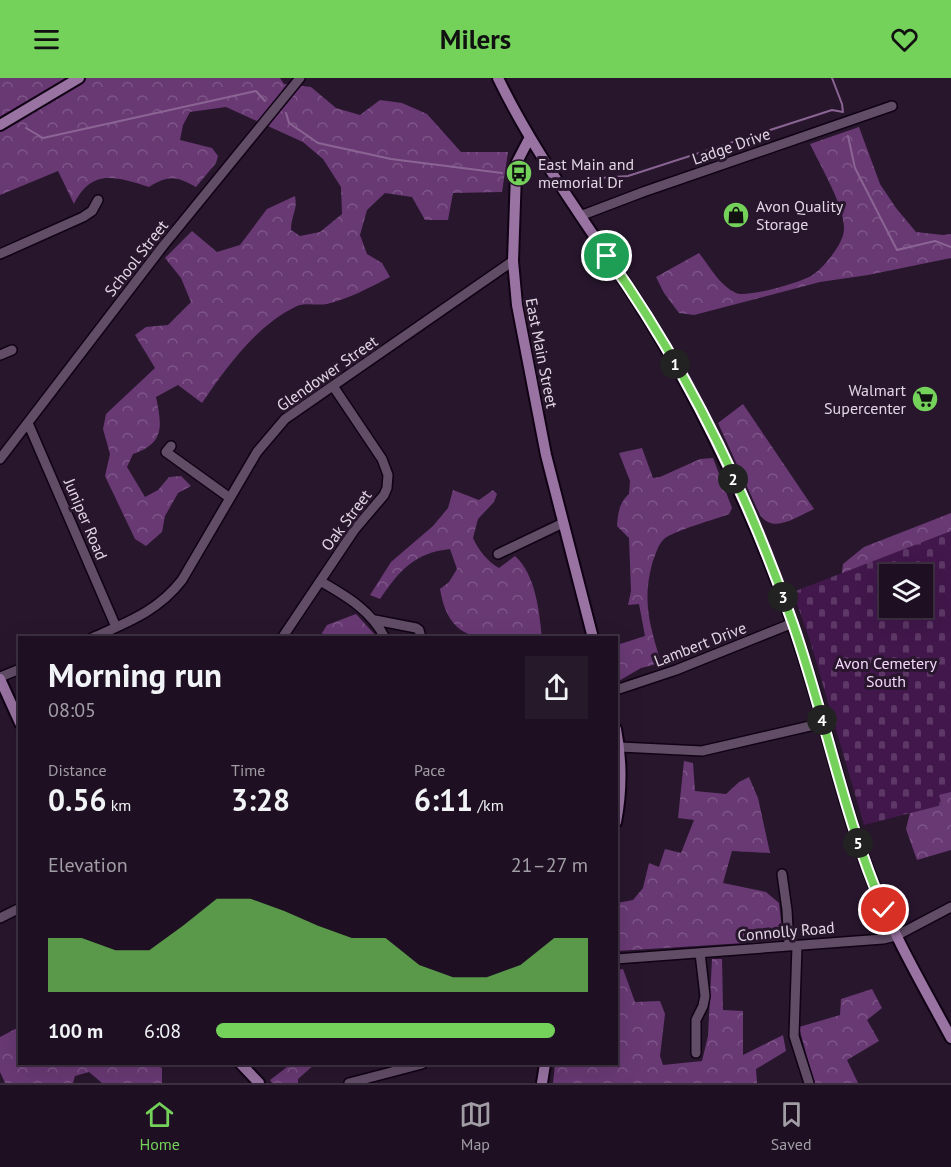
<!DOCTYPE html>
<meta charset="utf-8">
<style>
body{margin:0;font-family:"PT Sans",sans-serif;background:#26192a;color:#f1f3f6;height:100vh;display:flex;flex-direction:column;font-size:22px;white-space:nowrap}
*{box-sizing:border-box;margin:0}
p{font-size:20px;color:#a19da5}
.icon{flex:none;width:33px;height:33px;fill:none;stroke:currentColor;stroke-width:2;stroke-linecap:round;stroke-linejoin:round}
.map{position:relative;flex:1;overflow:hidden}
.panel{position:absolute;left:18px;top:558px;width:600px;height:429px;display:flex;flex-direction:column;background:#1e1022;border-radius:0px;box-shadow:0 6px 24px #0002,0 0 0 2px #3c3040}
.panel>*{flex:none}
.tools{position:absolute;left:879px;top:486px;display:grid;gap:12px}
.tools a{display:grid;place-items:center;width:54px;height:54px;border-radius:0px;background:#1e1022;box-shadow:0 6px 24px #0002,0 0 0 2px #3c3040;font-size:30px}
.pin{position:absolute;display:grid;place-items:center;width:51px;height:51px;color:#fff;margin:-26px;border:3px solid #fff;border-radius:50%;box-shadow:0 2px 6px #0007}
.km{position:absolute;width:30px;height:30px;margin:-15px;border-radius:50%;background:#222;color:#fff;font-size:16px;line-height:30px;text-align:center}
.round{display:grid;place-items:center;flex:none;width:63px;height:63px;border-radius:0px;background:#26192a}
.headline{display:flex;align-items:center;justify-content:space-between;height:102px;padding:0 30px}
h1{font-size:33px;font-weight:600;line-height:45px}
.stats{display:grid;grid-template-columns:repeat(3,1fr);gap:9px;height:102px;padding:6px 30px}
.stats div{display:grid;align-content:center}
.stats b{font-size:30px;font-weight:600}
.stats small{font-size:16px;font-weight:400}
.stats p{font-size:16px}
.chart{height:168px;padding:12px 30px}
.chart p{display:flex;justify-content:space-between}
.chart svg{width:100%;height:108px;margin-top:6px;fill:#74d25b;opacity:.7}
ul{padding:0 30px;list-style:none;font-size:20px}
li{display:grid;grid-template-columns:96px 72px 1fr;align-items:center;height:45px}
li i{height:15px;border-radius:8px;background:#74d25b}
header{display:flex;justify-content:space-between;align-items:center;height:78px;padding:0 30px;background:#74d25b;color:#111;font-size:27px;font-weight:600}
.dock{display:flex;justify-content:space-around;align-items:center;height:84px;border-top:2px solid #3c3040;background:#1e1022;font-size:16px;color:#a19da5}
.dock a{display:grid;justify-items:center;gap:3px}
.dock .active{color:#74d25b}
.map>svg:first-child{display:block}
.forest{fill:url(#forest-crowns)}
.cemetery{fill:url(#cemetery-stones);fill-rule:evenodd}
.lines{fill:none;stroke-linecap:round;stroke-linejoin:round}
.stream{stroke:#8a6593;stroke-width:2}
.minor-casing{stroke:#100214;stroke-width:12}
.major-casing{stroke:#100214;stroke-width:14}
.minor{stroke:#624d67;stroke-width:9}
.major{stroke:#9973a2;stroke-width:10}
.route-casing{stroke:#fff;stroke-width:12}
.route{stroke:#74d25b;stroke-width:8}
.labels{text-anchor:middle;stroke-width:6;stroke-linejoin:round;paint-order:stroke}
.street-label{font-size:16px;fill:#e2d6e5;stroke:#28162d}
.poi-label{font-size:16px;fill:#e2d6e5;stroke:#28162d;text-anchor:start}
.park-label{font-size:16px;fill:#f4d8fb;stroke:#28162d}
</style>
<header><svg class="icon" aria-label="menu" viewBox="0 0 24 24"><path d="M4 6h16M4 12h16M4 18h16"/></svg>Milers<svg class="icon" aria-label="heart" viewBox="0 0 24 24"><path d="M12 20l-8-8c-3-5 5-10 8-4 3-6 11-1 8 4z"/></svg></header>
<div class="map">
<svg width="951" height="1005" viewBox="0 0 951 1005">
<defs>
<pattern id="forest-crowns" width="20" height="18" patternUnits="userSpaceOnUse" patternTransform="scale(1.5)"><rect width="20" height="18" fill="#693974"/><path d="M2 6a3 3 0 1 1 6 0M12 15a3 3 0 1 1 6 0" fill="none" stroke="#7e5588"/></pattern>
<pattern id="cemetery-stones" width="16" height="16" patternUnits="userSpaceOnUse" patternTransform="scale(1.5)"><rect width="16" height="16" fill="#42174c"/><path d="M2 7V4a2 2 0 0 1 4 0v3zM10 15v-3a2 2 0 0 1 4 0v3z" fill="#5d3866"/></pattern>
</defs>
<rect width="100%" height="100%" fill="#28162d"/>
<path class="forest" d="M0,0H280L284,6L311,9L336,30L360,37L380,22L402,25L427,36L461,74H508L502,114L453,115L448,142H425L412,119L385,115L367,132L360,157L367,176L382,185L390,199C371,209 348,221 327,226C317,228 304,224 295,229C256,248 226,290 202,325L178,307L156,319C162,348 165,365 133,376L127,389L145,419L158,412L169,399L181,398L191,408L178,415L165,438L162,454L146,468L135,461L105,398L110,376L103,351L106,336L155,290L135,257L146,249L168,247L191,224L181,200L165,180L192,153L217,174L240,167L267,131L295,118C298,132 291,137 291,152L300,158L320,154L342,136L341,109L323,81L303,64L226,29L190,34L183,47L180,62L212,70L218,78L216,85L196,109C176,98 169,97 149,109C116,99 92,90 74,126L58,93L0,117Z
M859,49L880,106L896,130L916,154L943,157L951,156V180L868,197L820,204L694,237L679,235L664,215L656,199L699,175C710,189 719,207 736,215C747,220 804,204 814,196C825,188 844,165 844,151C845,129 820,87 810,66Z
M743,326L814,431C796,439 774,456 760,437L718,345Z
M642,370L653,400L660,399L700,381L713,380L732,430L729,436C716,441 673,453 664,461C658,466 655,478 652,486C642,524 650,548 661,585L641,590L617,604V567L645,558L639,526L628,527L631,513L629,460L617,448C618,435 619,425 629,416L630,403L619,375Z
M453,412L479,422L493,412L497,416L494,424L478,441L473,460C479,473 487,483 499,490L515,478C536,497 539,533 542,559C493,560 450,573 440,511L449,504L457,491L450,471C414,475 400,492 380,521L370,517L391,484L433,448L448,430Z
M951,435V487L922,496H890L840,512L843,486L864,469Z
M356,536L377,559H323L322,555L327,547Z
M684,683L693,685L695,713L726,716L739,704L749,699L758,720L770,775L732,773L723,805L766,814L779,825L783,861L775,863L617,873V825L633,822L643,810L649,785L659,789L665,771L681,775L694,742L678,740Z
M951,709V772L917,782L906,751L911,730Z
M712,881H722L723,932L743,933V977L783,957L786,973L756,991L757,1005H553L555,986H616L617,892L623,891L635,924L660,923L665,936L660,978L663,987L702,983L708,958Z
M872,911L882,930L867,942L879,963L847,982L858,1005H814L799,949L840,937L841,921Z
M19,949L20,986H154L162,990V1005H102L89,994L75,998L73,1005H5L0,994V959Z
M291,986H315L298,1001V1005H272L270,1002Z"/>
<path class="cemetery" d="M951,453V714L939,717L942,727L864,747L811,566L793,514ZM890,496H922V530H890Z"/>
<g class="lines">
<path class="stream" d="M286,35L289,45L318,65L391,81L502,95
M26,50L43,60L256,13L265,23
M848,58L855,90L897,172L935,163L951,169
M572,102L628,98L832,32L843,34L842,26L832,0"/>
<defs>
<path id="minor" d="M580,138L643,114L892,28
M0,176L83,139L92,133L98,122
M0,277L12,272
M28,345L116,549
M171,368L166,374L230,420
M0,381L163,168L300,0
M498,476L563,445
M320,503C346,518 371,532 385,560
M375,542L416,550L419,552L421,560
M92,560C128,544 158,533 182,502L257,374L285,341L513,183
M282,560L355,451L384,417L387,410L388,397L382,381L333,308
M0,599L20,591
M616,612L676,592L793,545
M620,669L702,673L823,645
M782,796L787,832L789,868
M0,840L20,830
M797,868L794,958L809,1005
M616,881L883,861L896,858L951,829
M696,975V942L703,928L705,918L700,875
M349,1005L422,986"/>
<path id="major" d="M498,0C536,79 590,149 637,223C675,282 707,343 736,407C766,472 792,539 812,607C832,672 847,739 872,802C893,857 923,908 951,960
M0,47L79,0
M530,59L517,84L516,95L513,183L517,227L546,377L593,560
M0,601L20,645
M616,651C622,682 622,713 616,744
M241,986L259,1005
M542,1005L545,986"/>
</defs>
<use href="#minor" class="minor-casing"/>
<use href="#major" class="major-casing"/>
<use href="#minor" class="minor"/>
<use href="#major" class="major"/>
</g>
<g class="lines">
<defs>
<path id="route" d="M607,178C686,289 748,417 793,546C826,641 844,740 884,832"/>
</defs>
<use href="#route" class="route-casing"/>
<use href="#route" class="route"/>
</g>
<defs>
<symbol id="bus-disc" viewBox="-11 -11 22 22"><circle r="9.5" fill="#74d25b" stroke="#28162d"/><path d="M-5-6H5V4H4V6H2V4H-2V6H-4V4H-5ZM-3.5-4V0h7V-4ZM-3.5 1.2v1.5H-2V1.2ZM2 1.2v1.5H3.5V1.2Z" fill="#111"/></symbol>
<symbol id="shop-disc" viewBox="-11 -11 22 22"><circle r="9.5" fill="#74d25b" stroke="#28162d"/><path d="M-5-2.5h2.3a2.7 3.5 0 0 1 5.4 0H5L5.5 6h-11ZM-1.5-2.5h3a1.5 2.3 0 0 0-3 0Z" fill="#111"/></symbol>
<symbol id="supermarket-disc" viewBox="-11 -11 22 22"><circle r="9.5" fill="#74d25b" stroke="#28162d"/><path d="M-6-5.5h2.5l.6 2H6L4.5 2H-2.5L-4.4-4H-6ZM-1.5 3.2a1.3 1.3 0 1 0 .1 0ZM3 3.2a1.3 1.3 0 1 0 .1 0Z" fill="#111"/></symbol>
</defs>
<g fill-rule="evenodd">
<use href="#bus-disc" x="504" y="80" width="30" height="30"/>
<use href="#shop-disc" x="721" y="122" width="30" height="30"/>
<use href="#supermarket-disc" x="910" y="306" width="30" height="30"/>
</g>
<g class="labels">
<g class="street-label">
<text transform="translate(731 68) rotate(-19)" y="6">Ladge Drive</text>
<text transform="translate(136 180) rotate(-52)" y="6">School Street</text>
<text transform="translate(542 275) rotate(79)" y="6">East Main Street</text>
<text transform="translate(327 295) rotate(-35)" y="6">Glendower Street</text>
<text transform="translate(86 441) rotate(67)" y="6">Juniper Road</text>
<text transform="translate(346 442) rotate(-53)" y="6">Oak Street</text>
<text transform="translate(700 566) rotate(-21)" y="6">Lambert Drive</text>
<text transform="translate(786 853) rotate(-5)" y="6">Connolly Road</text>
</g>
<g class="poi-label">
<text x="538" y="92">East Main and<tspan x="538" dy="18">memorial Dr</tspan></text>
<text x="756" y="134">Avon Quality<tspan x="756" dy="18">Storage</tspan></text>
<text x="906" y="318" text-anchor="end">Walmart<tspan x="906" dy="18">Supercenter</tspan></text>
</g>
<g class="park-label">
<text x="886" y="591">Avon Cemetery<tspan x="886" dy="18">South</tspan></text>
</g>
</g>
</svg>
<div class="tools">
<a><svg class="icon" aria-label="layers" viewBox="0 0 24 24"><path d="M12 4l9 5-9 5-9-5zM3 14l9 5 9-5"/></svg></a>
</div>
<div class="pin" style="left:607px;top:178px;background:#1e9e55"><svg class="icon" aria-label="arrive" viewBox="0 0 24 24"><path d="M6 21V4h12l-3 4 3 4H6"/></svg></div>
<div class="pin" style="left:884px;top:832px;background:#d93025"><svg class="icon" aria-label="check" viewBox="0 0 24 24"><path d="M5 12l5 5 9-10"/></svg></div>
<b class="km" style="left:675px;top:286px">1</b>
<b class="km" style="left:733px;top:401px">2</b>
<b class="km" style="left:783px;top:519px">3</b>
<b class="km" style="left:822px;top:642px">4</b>
<b class="km" style="left:858px;top:765px">5</b>
<section class="panel">
<div class="headline"><div><h1>Morning run</h1><p>08:05</p></div><a class="round"><svg class="icon" aria-label="share" viewBox="0 0 24 24"><path d="M12 15V3M7 8l5-5 5 5M5 13v7h14v-7"/></svg></a></div>
<div class="stats">
<div><p>Distance</p><b>0.56<small> km</small></b></div>
<div><p>Time</p><b>3:28</b></div>
<div><p>Pace</p><b>6:11<small> /km</small></b></div>
</div>
<div class="chart"><p><span>Elevation</span>21–27 m</p>
<svg viewBox="0 0 160 44" preserveAspectRatio="none"><path d="M0 44V22L10 22L20 27L30 27L40 17L50 6L60 6L70 11L80 17L90 22L100 22L110 33L120 38L130 38L140 33L150 22L160 22V44z"/></svg>
</div>
<ul>
<li><b>100 m</b>6:08<i style="width:91%"></i></li>
</ul>
</section>
</div>
<nav class="dock">
<a class="active"><svg class="icon" aria-label="home" viewBox="0 0 24 24"><path d="M3 11l9-7 9 7M6 9v11h12V9"/></svg>Home</a>
<a><svg class="icon" aria-label="map" viewBox="0 0 24 24"><path d="M3 6l6-2 6 2 6-2v14l-6 2-6-2-6 2zM9 4v14M15 6v14"/></svg>Map</a>
<a><svg class="icon" aria-label="saved" viewBox="0 0 24 24"><path d="M7 4h10v16l-5-4-5 4z"/></svg>Saved</a>
</nav>
